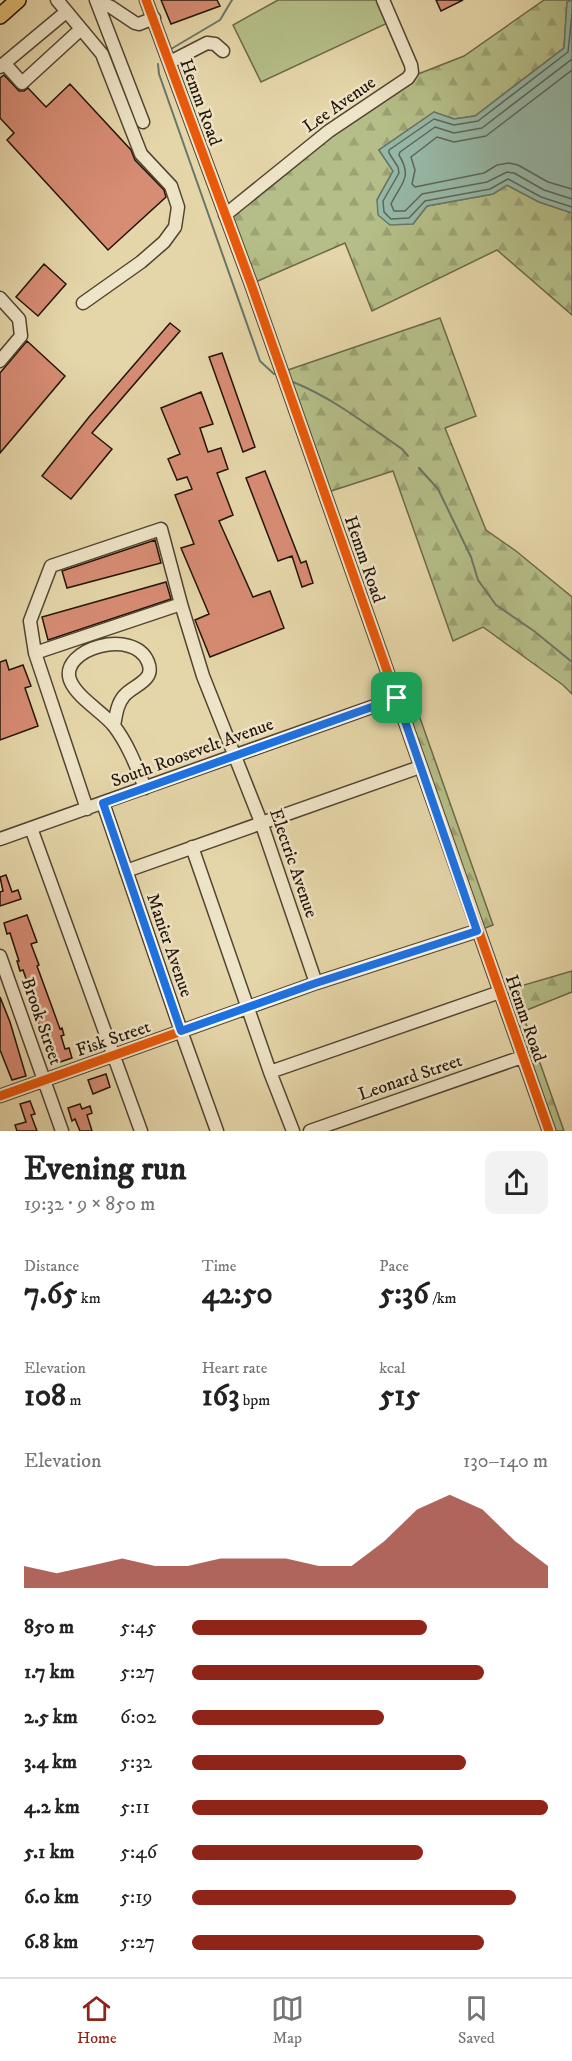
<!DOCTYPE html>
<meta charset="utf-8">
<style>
body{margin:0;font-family:"IM FELL DW Pica",serif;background:#f2f2f2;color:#222;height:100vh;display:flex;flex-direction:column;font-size:22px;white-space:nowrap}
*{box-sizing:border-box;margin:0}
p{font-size:20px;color:#767676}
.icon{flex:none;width:33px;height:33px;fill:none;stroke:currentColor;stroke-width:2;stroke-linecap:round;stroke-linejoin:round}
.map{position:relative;height:1131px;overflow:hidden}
.sheet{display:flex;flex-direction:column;background:#fff;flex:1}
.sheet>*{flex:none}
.pin{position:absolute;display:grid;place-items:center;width:51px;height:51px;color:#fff;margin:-26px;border-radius:12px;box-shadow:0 3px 9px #0006}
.round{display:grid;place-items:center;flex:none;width:63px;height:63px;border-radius:12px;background:#f2f2f2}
.headline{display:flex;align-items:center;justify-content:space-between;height:102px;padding:0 24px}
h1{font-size:33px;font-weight:700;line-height:45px}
.stats{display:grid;grid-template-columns:repeat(3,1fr);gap:9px;height:102px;padding:6px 24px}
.stats div{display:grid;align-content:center}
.stats b{font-size:30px;font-weight:700}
.stats small{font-size:16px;font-weight:400}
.stats p{font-size:16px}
.chart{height:168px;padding:12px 24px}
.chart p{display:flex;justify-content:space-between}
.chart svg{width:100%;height:108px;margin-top:6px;fill:#8f2418;opacity:.7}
ul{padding:0 24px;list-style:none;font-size:20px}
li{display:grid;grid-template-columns:96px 72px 1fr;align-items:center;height:45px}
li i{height:15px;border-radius:8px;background:#8f2418}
.dock{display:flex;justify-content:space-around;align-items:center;height:84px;border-top:2px solid #e0e0e0;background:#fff;font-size:16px;color:#767676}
.dock a{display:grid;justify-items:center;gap:3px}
.dock .selected{color:#8f2418}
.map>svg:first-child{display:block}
.green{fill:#b5be88;stroke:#6c6948;stroke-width:1.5}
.forest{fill:url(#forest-firs);stroke:#6c6948;stroke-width:1.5}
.water{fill:#96b9a8;stroke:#687768;stroke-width:1.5}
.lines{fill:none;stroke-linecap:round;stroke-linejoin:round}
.shore{stroke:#5c6658;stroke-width:1.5}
.stream{stroke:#687768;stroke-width:2}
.building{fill:#d78c74;stroke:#221408;stroke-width:1.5}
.minor-casing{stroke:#534430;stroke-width:15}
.major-casing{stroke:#221408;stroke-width:18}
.minor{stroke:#eee4c7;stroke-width:12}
.major{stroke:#e2bb74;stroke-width:15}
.cycleway-casing{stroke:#eee4c7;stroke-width:13}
.cycleway{stroke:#e8590c;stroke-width:9}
.route-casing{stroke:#fff;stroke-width:12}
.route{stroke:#1a73e8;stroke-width:8}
.labels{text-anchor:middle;stroke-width:5;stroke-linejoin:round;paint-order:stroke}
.street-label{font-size:18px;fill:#221408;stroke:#eee4c7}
</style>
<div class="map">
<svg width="572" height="1131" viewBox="0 0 572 1131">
<defs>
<pattern id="forest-firs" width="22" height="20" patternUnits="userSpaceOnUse" patternTransform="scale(1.5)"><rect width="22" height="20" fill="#b5be88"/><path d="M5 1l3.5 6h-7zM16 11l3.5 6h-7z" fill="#9ba274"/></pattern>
</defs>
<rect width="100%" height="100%" fill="#e5d6a9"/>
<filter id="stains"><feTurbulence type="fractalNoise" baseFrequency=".00333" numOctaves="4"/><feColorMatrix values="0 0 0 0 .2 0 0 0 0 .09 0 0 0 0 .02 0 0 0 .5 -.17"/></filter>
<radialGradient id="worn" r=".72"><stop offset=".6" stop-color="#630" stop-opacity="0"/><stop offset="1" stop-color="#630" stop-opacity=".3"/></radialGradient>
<path class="green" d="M278,0H383L392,21L261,82L233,25Z"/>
<path class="forest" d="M544,0H572L567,3L564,48L475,116L454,119L434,112L379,150L393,171L377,200L413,224L427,206L493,194L507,185L539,202L572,213V315L497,250L372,311L345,243L251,284L225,215L408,78L464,56Z
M440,318L476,416L445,428L486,530L516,551L572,597V694L563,685L483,627L453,641L393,471L325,493L282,372Z
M414,701L493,925L477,931L399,706Z
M572,971V992L522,1012L564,1131H549L500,992Z"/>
<path class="water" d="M572,0V213L539,202L507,185L493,194L427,206L413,224L390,225L378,215L377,200L393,171L379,150L434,112L454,119L475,116L564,48L567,2Z"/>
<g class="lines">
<path class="shore" d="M572,14L568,52L478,121L454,125L434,119L389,150V153L398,167L399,173L383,201L384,212L391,219L409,218L425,201L490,189L508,179L541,197L572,207
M572,59L482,128L454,133L435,127L400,152L399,155C413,178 401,183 391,204L394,211H405L422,194L487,182L507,172L514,173L544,190L572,199
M572,70L486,136L454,142L437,137L411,157L415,170L412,184L415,187L484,173L497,165L509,163L518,165L548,182L572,189"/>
<path class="stream" d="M171,49L220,20L232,0
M158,64L159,74L260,361L274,374
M293,382C333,398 367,425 402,449L408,456
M419,468L438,489L471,557L478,580L496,605L534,631L572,662"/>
</g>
<path class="building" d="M161,0H217L220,6L171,24Z
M436,0H463L441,11Z
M4,75L19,91H24L28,88L46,107L70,84L131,150L135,160L164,190L166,197L108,250L7,140L14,133L0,118V78Z
M44,264L66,284L38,316L16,297Z
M170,323L180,331L92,433L112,449L71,499L42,476L89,417Z
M27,341L65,376L0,453V373Z
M222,353L255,447L243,452L209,357Z
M201,392L213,424L200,428L208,452L221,448L228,469L217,473L233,515L219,521L253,597L270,591L284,628L210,657L195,620L209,614L181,548L194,544L175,495L192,489L187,477L177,480L168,459L180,454L161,408Z
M265,471L301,563L306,561L313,583L302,587L292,556L278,561L246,478Z
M155,540L161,563L67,588L62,571Z
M166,582L171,599L48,640L42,617Z
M6,660L9,670L23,665L31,686L25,688L38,726L0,740V662Z
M6,875L12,892L18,890L21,899L0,906V892L3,891L0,877Z
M27,915L37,942L31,944L39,965L37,966L60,1029L62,1028L64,1035L61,1036L65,1049L69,1048L72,1058L57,1063L43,1026L40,1027L36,1017L39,1016L23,970L20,971L17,961H19L10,933L7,934L4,923Z
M0,997L10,1022L26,1076L12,1080L0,1050Z
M106,1074L110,1087L93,1094L88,1080Z
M30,1101L35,1114L31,1115L37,1131H17L15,1125L26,1122L20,1104Z
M80,1104L82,1109L90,1106L92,1113L87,1115L92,1131H80L75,1119L72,1121L68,1108Z"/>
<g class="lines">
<defs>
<path id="minor" d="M57,0L102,54L141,154L171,186L178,207L175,227L164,242L141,262L83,303
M96,0L143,122
M146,0L251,284L549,1131
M97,1L111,7L135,23L139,24L154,18
M170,62L207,43L215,44L223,51
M5,64L22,83L81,29
M0,67L66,12
M225,215L329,131L408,78L412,72L411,65L383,0
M0,298L19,319L21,336L0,361
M35,653L30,621L51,566L161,529L181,604
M114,726C116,715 117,704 124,696C133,685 156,681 148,662C134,627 59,649 70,680C77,698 103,712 114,726C128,744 137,768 145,788
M103,803L181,1031L217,1131
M87,809L35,653L181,604L203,676L261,822L316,983
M31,828L141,1131
M0,839L397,698
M192,847L270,1072L293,1131
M126,871L420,767
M0,956L62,1131
M270,1072L500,992
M0,1096L316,983L477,931
M310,1131L522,1057"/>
<path id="major" d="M0,16L18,0"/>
</defs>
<use href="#minor" class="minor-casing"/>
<use href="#major" class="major-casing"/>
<use href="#minor" class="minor"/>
<use href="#major" class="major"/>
<defs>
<path id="cycleway" d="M146,0L251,284L549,1131
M0,1096L316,983L477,931"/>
</defs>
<use href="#cycleway" class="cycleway-casing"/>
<use href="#cycleway" class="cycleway"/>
</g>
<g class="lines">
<defs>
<path id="route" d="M397,698L477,931L316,983L181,1031L103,803Z"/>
</defs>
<use href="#route" class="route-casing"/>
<use href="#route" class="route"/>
</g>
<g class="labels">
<g class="street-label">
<text transform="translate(201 102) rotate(70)" y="6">Hemm Road</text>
<text transform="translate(339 104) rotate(-35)" y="6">Lee Avenue</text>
<text transform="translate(365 559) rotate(71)" y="6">Hemm Road</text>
<text transform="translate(192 752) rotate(-20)" y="6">South Roosevelt Avenue</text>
<text transform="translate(294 863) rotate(71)" y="6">Electric Avenue</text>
<text transform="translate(170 945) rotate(71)" y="6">Manier Avenue</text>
<text transform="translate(526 1018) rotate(71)" y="6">Hemm Road</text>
<text transform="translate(42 1021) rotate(71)" y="6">Brook Street</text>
<text transform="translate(113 1038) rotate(-19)" y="6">Fisk Street</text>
<text transform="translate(410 1077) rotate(-19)" y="6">Leonard Street</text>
</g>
</g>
<rect width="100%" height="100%" filter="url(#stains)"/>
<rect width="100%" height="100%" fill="url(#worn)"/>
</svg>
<div class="pin" style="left:397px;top:698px;background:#1e9e55"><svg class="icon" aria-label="arrive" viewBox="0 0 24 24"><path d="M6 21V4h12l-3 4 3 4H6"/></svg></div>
</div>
<section class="sheet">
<div class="headline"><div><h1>Evening run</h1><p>19:32 · 9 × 850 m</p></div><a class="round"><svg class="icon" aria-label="share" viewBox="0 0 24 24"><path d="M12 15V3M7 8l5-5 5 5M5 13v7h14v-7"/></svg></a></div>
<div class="stats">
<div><p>Distance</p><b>7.65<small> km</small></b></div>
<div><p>Time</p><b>42:50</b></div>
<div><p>Pace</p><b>5:36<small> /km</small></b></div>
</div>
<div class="stats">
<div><p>Elevation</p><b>108<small> m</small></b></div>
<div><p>Heart rate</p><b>163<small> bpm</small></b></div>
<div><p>kcal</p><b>515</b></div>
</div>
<div class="chart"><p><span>Elevation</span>130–140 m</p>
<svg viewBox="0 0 160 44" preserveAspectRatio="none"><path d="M0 44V35L10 38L20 35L30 32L40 35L50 35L60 32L70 32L80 32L90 35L100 35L110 25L120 12L130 6L140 12L150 25L160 35V44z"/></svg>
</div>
<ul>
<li><b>850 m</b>5:45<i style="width:66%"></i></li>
<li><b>1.7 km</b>5:27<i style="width:82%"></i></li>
<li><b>2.5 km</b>6:02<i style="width:54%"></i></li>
<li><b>3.4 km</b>5:32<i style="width:77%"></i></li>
<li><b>4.2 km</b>5:11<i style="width:100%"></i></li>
<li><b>5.1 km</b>5:46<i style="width:65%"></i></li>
<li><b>6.0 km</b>5:19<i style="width:91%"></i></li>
<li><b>6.8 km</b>5:27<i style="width:82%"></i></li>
</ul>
</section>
<nav class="dock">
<a class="selected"><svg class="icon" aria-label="home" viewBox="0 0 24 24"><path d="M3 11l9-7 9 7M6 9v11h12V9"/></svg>Home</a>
<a><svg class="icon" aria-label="map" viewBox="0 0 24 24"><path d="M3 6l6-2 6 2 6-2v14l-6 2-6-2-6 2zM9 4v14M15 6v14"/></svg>Map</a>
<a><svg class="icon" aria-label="saved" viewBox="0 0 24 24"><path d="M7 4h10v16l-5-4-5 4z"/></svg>Saved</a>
</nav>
